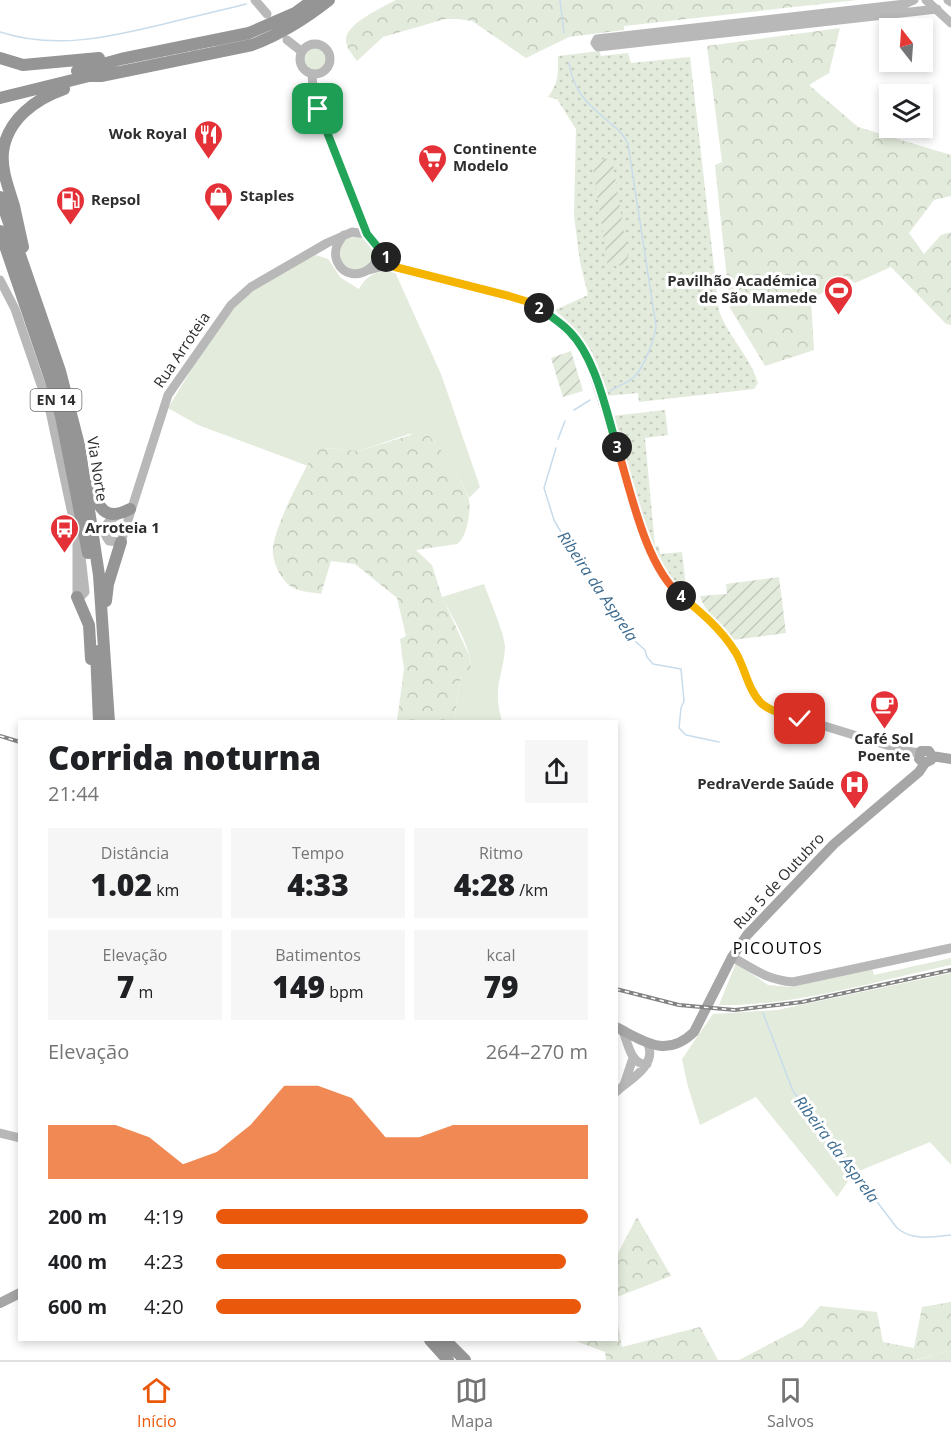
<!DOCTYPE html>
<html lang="pt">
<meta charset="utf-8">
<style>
body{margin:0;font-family:"Open Sans",sans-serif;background:#f6f6f6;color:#202124;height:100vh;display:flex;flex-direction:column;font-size:22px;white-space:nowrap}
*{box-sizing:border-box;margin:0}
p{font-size:20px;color:#757577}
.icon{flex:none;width:33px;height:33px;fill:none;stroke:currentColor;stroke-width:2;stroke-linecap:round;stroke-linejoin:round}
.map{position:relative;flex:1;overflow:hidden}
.side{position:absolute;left:18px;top:720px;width:600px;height:621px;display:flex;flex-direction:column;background:#fff;border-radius:0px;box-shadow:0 3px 9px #0003}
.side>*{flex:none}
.needle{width:39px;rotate:343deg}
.tools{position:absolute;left:879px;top:18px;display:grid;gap:12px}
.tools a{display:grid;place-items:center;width:54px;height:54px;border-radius:0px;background:#fff;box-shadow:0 3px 9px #0003;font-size:30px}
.pin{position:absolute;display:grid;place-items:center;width:51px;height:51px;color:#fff;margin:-26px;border-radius:12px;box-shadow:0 3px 9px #0006}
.km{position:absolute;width:30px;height:30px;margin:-15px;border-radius:50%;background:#222;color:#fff;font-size:16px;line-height:30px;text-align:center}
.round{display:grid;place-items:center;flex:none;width:63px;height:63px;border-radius:0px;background:#f6f6f6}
.head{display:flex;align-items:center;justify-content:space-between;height:102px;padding:0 30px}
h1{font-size:33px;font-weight:800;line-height:45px}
.figures{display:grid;grid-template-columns:repeat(3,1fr);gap:9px;height:102px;padding:6px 30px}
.figures div{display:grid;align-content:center;border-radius:0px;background:#f6f6f6;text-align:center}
.figures b{font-size:30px;font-weight:800}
.figures small{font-size:16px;font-weight:400}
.figures p{font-size:16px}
.chart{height:168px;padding:12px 30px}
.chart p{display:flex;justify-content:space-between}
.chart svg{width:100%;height:108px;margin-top:6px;fill:#ea580c;opacity:.7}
ul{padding:0 30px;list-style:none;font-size:20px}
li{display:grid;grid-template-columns:96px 72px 1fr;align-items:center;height:45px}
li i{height:15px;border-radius:8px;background:#ea580c}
.menu{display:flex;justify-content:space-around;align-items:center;height:84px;border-top:2px solid #e0e0e0;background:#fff;font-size:16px;color:#757577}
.menu a{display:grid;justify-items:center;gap:3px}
.menu .selected{color:#ea580c}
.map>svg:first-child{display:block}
.grass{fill:#e3ebdc}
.forest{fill:url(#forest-crowns)}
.park{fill:url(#park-dots)}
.garden{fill:url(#garden-furrows)}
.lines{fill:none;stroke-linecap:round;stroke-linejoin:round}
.stream{stroke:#c8dceb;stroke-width:1.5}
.secondary{stroke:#b8b8b8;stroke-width:9}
.primary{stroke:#a6a6a6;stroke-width:10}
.highway{stroke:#959595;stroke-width:12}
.rail-casing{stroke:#838383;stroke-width:4}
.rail{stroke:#fff;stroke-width:1.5;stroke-dasharray:4.5;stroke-linecap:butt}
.split-1-casing{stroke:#fff;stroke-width:12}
.split-2-casing{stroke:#fff;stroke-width:12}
.split-3-casing{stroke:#fff;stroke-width:12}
.split-4-casing{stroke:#fff;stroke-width:12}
.split-5-casing{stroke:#fff;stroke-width:12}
.split-1{stroke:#22a559;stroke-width:8}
.split-2{stroke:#f5b400;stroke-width:8}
.split-3{stroke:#22a559;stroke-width:8}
.split-4{stroke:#f0652b;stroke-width:8}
.split-5{stroke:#f5b400;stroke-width:8}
.labels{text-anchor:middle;stroke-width:6;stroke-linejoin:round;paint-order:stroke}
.shield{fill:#fff;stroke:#6d6d6d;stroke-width:1.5}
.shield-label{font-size:14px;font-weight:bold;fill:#2e2e2e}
.poi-label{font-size:15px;font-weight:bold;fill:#2e2e2e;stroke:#fff;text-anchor:start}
.street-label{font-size:15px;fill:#2e2e2e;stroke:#fff}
.water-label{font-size:16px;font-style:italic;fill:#3d6c90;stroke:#fff}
.neighbourhood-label{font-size:16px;letter-spacing:1.5px;fill:#000;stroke:#fff}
</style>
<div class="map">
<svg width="951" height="1360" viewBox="0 0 951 1360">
<defs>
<pattern id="forest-crowns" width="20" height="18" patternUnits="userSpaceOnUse" patternTransform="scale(1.5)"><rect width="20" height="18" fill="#e3ebdc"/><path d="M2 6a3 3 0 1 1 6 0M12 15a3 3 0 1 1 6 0" fill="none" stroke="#c3cabd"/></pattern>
<pattern id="park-dots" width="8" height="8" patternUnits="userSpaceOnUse" patternTransform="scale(1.5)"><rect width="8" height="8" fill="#e3ebdc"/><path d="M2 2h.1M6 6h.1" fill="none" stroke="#c3cabd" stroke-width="1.8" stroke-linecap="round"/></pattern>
<pattern id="garden-furrows" width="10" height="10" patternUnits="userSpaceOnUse" patternTransform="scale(1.5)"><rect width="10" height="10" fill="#e3ebdc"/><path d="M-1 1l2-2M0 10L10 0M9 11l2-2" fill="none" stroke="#c3cabd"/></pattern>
</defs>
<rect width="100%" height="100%" fill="#fff"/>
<path class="grass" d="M304 59a11 11 0 1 1 22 0a11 11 0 1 1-22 0Z
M340 253a17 17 0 1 1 34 0a17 17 0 1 1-34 0Z
M316,255L328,259L341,278L359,289C366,275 379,269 395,272L441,374L480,487L469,498L460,480L432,438L409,434L359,451L325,448L320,441L308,466L198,425L168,408C188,377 212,330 238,304C257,285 291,267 316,255Z
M484,584C489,598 505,635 505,647C503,679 492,686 502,721H454L461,675L471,665C469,642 452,618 442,597Z
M951,958V965C880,980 792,1007 719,1005L736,963L768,985L792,987L872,968L874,975Z
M951,973V1165L930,1142L854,1173L837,1197L756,1097L700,1125L688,1087L682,1059L713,1014L777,1010Z
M951,1350V1360H917Z"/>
<path class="forest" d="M396,0H857L624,26V30L569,37L526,58L472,21L458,19H445L383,37L357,61C353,55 345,47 346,39C347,23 383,7 396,0Z
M840,28L829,73L809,85L858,127L951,155V196L934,200L909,233L924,254L941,235L951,232V325L946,324L891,267L855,283L845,276L811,301L814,350L765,366L730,308L715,165L722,162L707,46Z
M417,433C422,434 426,434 430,437C439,444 467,489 469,500C471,511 467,538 457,544L416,550L432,565L442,597L469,655L471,665L470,669L461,675L454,721H397L404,669L400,639L406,636L397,598L355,564L331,561L321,594C311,592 299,592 290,586C281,579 274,565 273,554C270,530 309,464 320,440L325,448L359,451Z
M637,1217L671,1276L617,1297V1255Z
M951,1302V1350L916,1360H739L802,1327L820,1306L877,1312L883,1342L914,1348L922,1307Z
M617,1319L622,1347L700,1327L718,1360H606L605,1352L573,1340H616Z"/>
<path class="park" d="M599,51L601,56L628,53L631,63L690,57L719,311C729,338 750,356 758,383L754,389L639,402L638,393L606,396L592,352L569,323L555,310L588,295L580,262L574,216L576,129L557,99L548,97C559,82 558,74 558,56Z
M665,410L668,435L645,438L655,546H659L660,554L682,552L686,587L678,589L652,547L612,416Z"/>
<path class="garden" d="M612,158L629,264L608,267L592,161Z
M571,351L583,391L563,397L551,358Z
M779,577L786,633L733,640C723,623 705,614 700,596L727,594L726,584Z"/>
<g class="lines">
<path class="stream" d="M560,0L564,33
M0,32C55,50 110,37 164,24C192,17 219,11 246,4
M569,63C574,93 587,103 609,122C617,129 624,134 628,144L656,326C655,338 644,367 635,376C628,383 618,386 610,391
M574,410L590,400
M558,439L565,421
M556,448L544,488L554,520L576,558L623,630L645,650L647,657L653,664L681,669L684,701L681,708L679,728L686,735L719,742
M763,1013L793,1091L897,1228C912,1241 933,1237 951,1235"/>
<path class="secondary" d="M255,0L267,14
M914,0L905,4L597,39L595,43L598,47L937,9
M926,0L951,23
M948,0L951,2
M287,40L301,51
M300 59a15 15 0 1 1 30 0a15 15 0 1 1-30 0Z
M312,75L314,100L367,234
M369,270L384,266L395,267L532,303L568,330L580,344L591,366L651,555L674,590L719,629L735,652L754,693L760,702L769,709L906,751L920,753
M0,280L15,309L50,411L81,556L85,592L80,597H77V541
M120,514C108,520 99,528 109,541L121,542L168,395L231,305L251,287L327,243L352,232L367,234C400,260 350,292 337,261C333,251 337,243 344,235
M732,957C754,969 767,980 793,982L951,948
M623,1031C628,1043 631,1066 647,1064
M624,1085L633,1058
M616,1092C630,1079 657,1066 648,1044
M0,1133L20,1138"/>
<path class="primary" d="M932,756L951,759
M925,763L919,759L921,751H929L932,756
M616,1027C644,1041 666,1059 694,1032L732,957L747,935L834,844L919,772L925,763L931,760L932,756
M0,1303L20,1293"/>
<path class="highway" d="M0,58L23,65L99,58
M77,71L121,59L249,33L295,13L313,0
M0,98L89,76H101L252,45C281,34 305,19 329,0
M0,197L60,371L79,445L99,575L109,722
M0,231L50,378L61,416L88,553
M23,247C20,233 17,220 14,206C9,189 1,170 3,152C7,120 35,99 64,89
M92,486C98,508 105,522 130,509
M77,597L89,625L91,659
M106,601L108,584L121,542
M96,651L99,722
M430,1340L448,1360
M445,1340L465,1360"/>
<defs>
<path id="rail" d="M0,736L20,742
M616,989L679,1005L735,1010L802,1002L951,970"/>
</defs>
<use href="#rail" class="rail-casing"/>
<use href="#rail" class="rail"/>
</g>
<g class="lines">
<defs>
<path id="split-1" d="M318,109L367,234L386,257"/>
<path id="split-2" d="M386,257L395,267L509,296L532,303L539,308"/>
<path id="split-3" d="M539,308C549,315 560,322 569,331C596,358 606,411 617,447"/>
<path id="split-4" d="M617,447C631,491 645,566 681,596"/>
<path id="split-5" d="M681,596C702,613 722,630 736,653C745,668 748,690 761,703C771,712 787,715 800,719"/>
</defs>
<use href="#split-1" class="split-1-casing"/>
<use href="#split-2" class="split-2-casing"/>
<use href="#split-3" class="split-3-casing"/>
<use href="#split-4" class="split-4-casing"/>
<use href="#split-5" class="split-5-casing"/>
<use href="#split-1" class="split-1"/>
<use href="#split-2" class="split-2"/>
<use href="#split-3" class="split-3"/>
<use href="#split-4" class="split-4"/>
<use href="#split-5" class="split-5"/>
</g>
<defs>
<symbol id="restaurant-pin" viewBox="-11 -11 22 30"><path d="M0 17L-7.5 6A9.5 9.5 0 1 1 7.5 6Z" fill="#e43137" stroke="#fff"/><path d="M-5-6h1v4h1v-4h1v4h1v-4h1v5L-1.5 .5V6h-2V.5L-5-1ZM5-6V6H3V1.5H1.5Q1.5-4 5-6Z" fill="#fff"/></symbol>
<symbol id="supermarket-pin" viewBox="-11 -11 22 30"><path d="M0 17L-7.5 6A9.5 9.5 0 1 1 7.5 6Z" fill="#e43137" stroke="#fff"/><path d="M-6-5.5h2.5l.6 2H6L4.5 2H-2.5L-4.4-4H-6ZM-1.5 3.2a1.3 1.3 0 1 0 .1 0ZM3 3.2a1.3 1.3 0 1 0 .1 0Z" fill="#fff"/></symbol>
<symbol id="shop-pin" viewBox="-11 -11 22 30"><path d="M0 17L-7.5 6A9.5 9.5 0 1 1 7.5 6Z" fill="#e43137" stroke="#fff"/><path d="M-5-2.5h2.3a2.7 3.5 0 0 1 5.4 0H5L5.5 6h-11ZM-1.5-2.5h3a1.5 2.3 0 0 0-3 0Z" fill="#fff"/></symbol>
<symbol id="fuel-pin" viewBox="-11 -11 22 30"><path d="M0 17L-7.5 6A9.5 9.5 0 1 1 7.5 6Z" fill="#e43137" stroke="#fff"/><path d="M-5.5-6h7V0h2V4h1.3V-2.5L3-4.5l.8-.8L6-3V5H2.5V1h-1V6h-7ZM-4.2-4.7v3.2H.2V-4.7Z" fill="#fff"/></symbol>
<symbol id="stadium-pin" viewBox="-11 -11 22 30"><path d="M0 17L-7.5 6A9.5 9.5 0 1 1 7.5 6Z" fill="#e43137" stroke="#fff"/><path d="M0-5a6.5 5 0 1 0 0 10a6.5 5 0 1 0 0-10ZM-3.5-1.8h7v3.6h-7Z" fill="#fff"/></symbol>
<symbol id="bus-pin" viewBox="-11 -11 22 30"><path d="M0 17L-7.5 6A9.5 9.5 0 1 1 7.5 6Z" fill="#e43137" stroke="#fff"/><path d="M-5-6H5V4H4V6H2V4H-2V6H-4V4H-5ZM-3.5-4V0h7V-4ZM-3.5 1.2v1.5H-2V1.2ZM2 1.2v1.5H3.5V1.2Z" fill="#fff"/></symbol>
<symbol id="cafe-pin" viewBox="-11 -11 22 30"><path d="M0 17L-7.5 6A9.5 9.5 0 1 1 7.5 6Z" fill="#e43137" stroke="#fff"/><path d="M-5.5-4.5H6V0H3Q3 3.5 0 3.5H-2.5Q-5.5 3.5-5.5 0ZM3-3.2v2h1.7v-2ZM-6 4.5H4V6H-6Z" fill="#fff"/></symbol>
<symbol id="hospital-pin" viewBox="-11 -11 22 30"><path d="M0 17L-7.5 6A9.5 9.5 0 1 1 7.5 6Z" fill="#e43137" stroke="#fff"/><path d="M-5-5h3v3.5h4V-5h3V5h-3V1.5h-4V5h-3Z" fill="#fff"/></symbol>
</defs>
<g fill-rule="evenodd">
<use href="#restaurant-pin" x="192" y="118" width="33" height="45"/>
<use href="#supermarket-pin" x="416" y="142" width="33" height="45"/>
<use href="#shop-pin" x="202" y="180" width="33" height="45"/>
<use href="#fuel-pin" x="54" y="184" width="33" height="45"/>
<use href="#stadium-pin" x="822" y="274" width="33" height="45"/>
<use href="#bus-pin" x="48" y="512" width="33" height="45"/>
<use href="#cafe-pin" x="868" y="688" width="33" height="45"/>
<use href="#hospital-pin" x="838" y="768" width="33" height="45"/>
</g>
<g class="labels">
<rect class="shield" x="30.5" y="389" width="51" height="22" rx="4.5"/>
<g class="shield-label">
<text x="56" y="405">EN 14</text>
</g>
<g class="poi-label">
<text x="187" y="139" text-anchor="end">Wok Royal</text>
<text x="453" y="154">Continente<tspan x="453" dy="17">Modelo</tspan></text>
<text x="240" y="201">Staples</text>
<text x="91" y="205">Repsol</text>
<text x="817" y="286" text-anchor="end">Pavilhão Académica<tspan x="817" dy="17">de São Mamede</tspan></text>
<text x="85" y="533">Arroteia 1</text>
<text x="884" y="744" text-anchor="middle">Café Sol<tspan x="884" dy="17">Poente</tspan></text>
<text x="834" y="789" text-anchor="end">PedraVerde Saúde</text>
</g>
<g class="street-label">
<text transform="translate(182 350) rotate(-56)" y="5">Rua Arroteia</text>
<text transform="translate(97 469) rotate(81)" y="5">Via Norte</text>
<text transform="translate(779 881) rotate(-47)" y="5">Rua 5 de Outubro</text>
</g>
<g class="water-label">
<text transform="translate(598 586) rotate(56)" y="6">Ribeira da Asprela</text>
<text transform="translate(837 1149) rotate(53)" y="6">Ribeira da Asprela</text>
</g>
<g class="neighbourhood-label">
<text x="778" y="954">PICOUTOS</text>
</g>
</g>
</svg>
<div class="tools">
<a><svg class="needle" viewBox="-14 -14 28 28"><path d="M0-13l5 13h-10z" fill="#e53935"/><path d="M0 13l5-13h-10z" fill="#757577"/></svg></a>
<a><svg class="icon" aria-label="layers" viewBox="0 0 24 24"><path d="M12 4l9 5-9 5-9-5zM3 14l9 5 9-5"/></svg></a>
</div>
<div class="pin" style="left:318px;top:109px;background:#1e9e55"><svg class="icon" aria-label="arrive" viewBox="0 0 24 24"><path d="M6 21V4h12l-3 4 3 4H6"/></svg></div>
<div class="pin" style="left:800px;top:719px;background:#d93025"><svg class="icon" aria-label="check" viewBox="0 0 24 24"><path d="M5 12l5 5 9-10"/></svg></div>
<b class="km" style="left:386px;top:257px">1</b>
<b class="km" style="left:539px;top:308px">2</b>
<b class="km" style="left:617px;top:447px">3</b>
<b class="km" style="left:681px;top:596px">4</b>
<section class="side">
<div class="head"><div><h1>Corrida noturna</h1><p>21:44</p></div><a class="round"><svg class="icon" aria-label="share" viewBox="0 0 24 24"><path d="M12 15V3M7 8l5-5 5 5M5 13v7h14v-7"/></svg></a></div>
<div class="figures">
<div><p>Distância</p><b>1.02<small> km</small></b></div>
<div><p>Tempo</p><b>4:33</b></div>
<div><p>Ritmo</p><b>4:28<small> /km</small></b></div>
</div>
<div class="figures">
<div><p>Elevação</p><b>7<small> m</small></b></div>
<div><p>Batimentos</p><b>149<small> bpm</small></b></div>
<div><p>kcal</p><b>79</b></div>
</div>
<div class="chart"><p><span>Elevação</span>264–270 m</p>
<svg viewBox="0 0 160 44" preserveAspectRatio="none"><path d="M0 44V22L10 22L20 22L30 27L40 38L50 33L60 22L70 6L80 6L90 11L100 27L110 27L120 22L130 22L140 22L150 22L160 22V44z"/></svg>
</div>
<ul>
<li><b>200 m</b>4:19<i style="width:100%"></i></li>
<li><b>400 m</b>4:23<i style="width:94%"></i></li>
<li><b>600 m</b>4:20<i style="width:98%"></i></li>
</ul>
</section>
</div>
<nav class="menu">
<a class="selected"><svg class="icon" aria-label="home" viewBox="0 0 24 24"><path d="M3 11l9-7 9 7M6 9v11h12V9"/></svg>Início</a>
<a><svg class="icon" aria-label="map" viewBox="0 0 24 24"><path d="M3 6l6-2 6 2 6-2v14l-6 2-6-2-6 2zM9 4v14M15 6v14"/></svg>Mapa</a>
<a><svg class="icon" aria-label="saved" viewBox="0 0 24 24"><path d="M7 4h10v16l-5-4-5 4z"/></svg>Salvos</a>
</nav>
